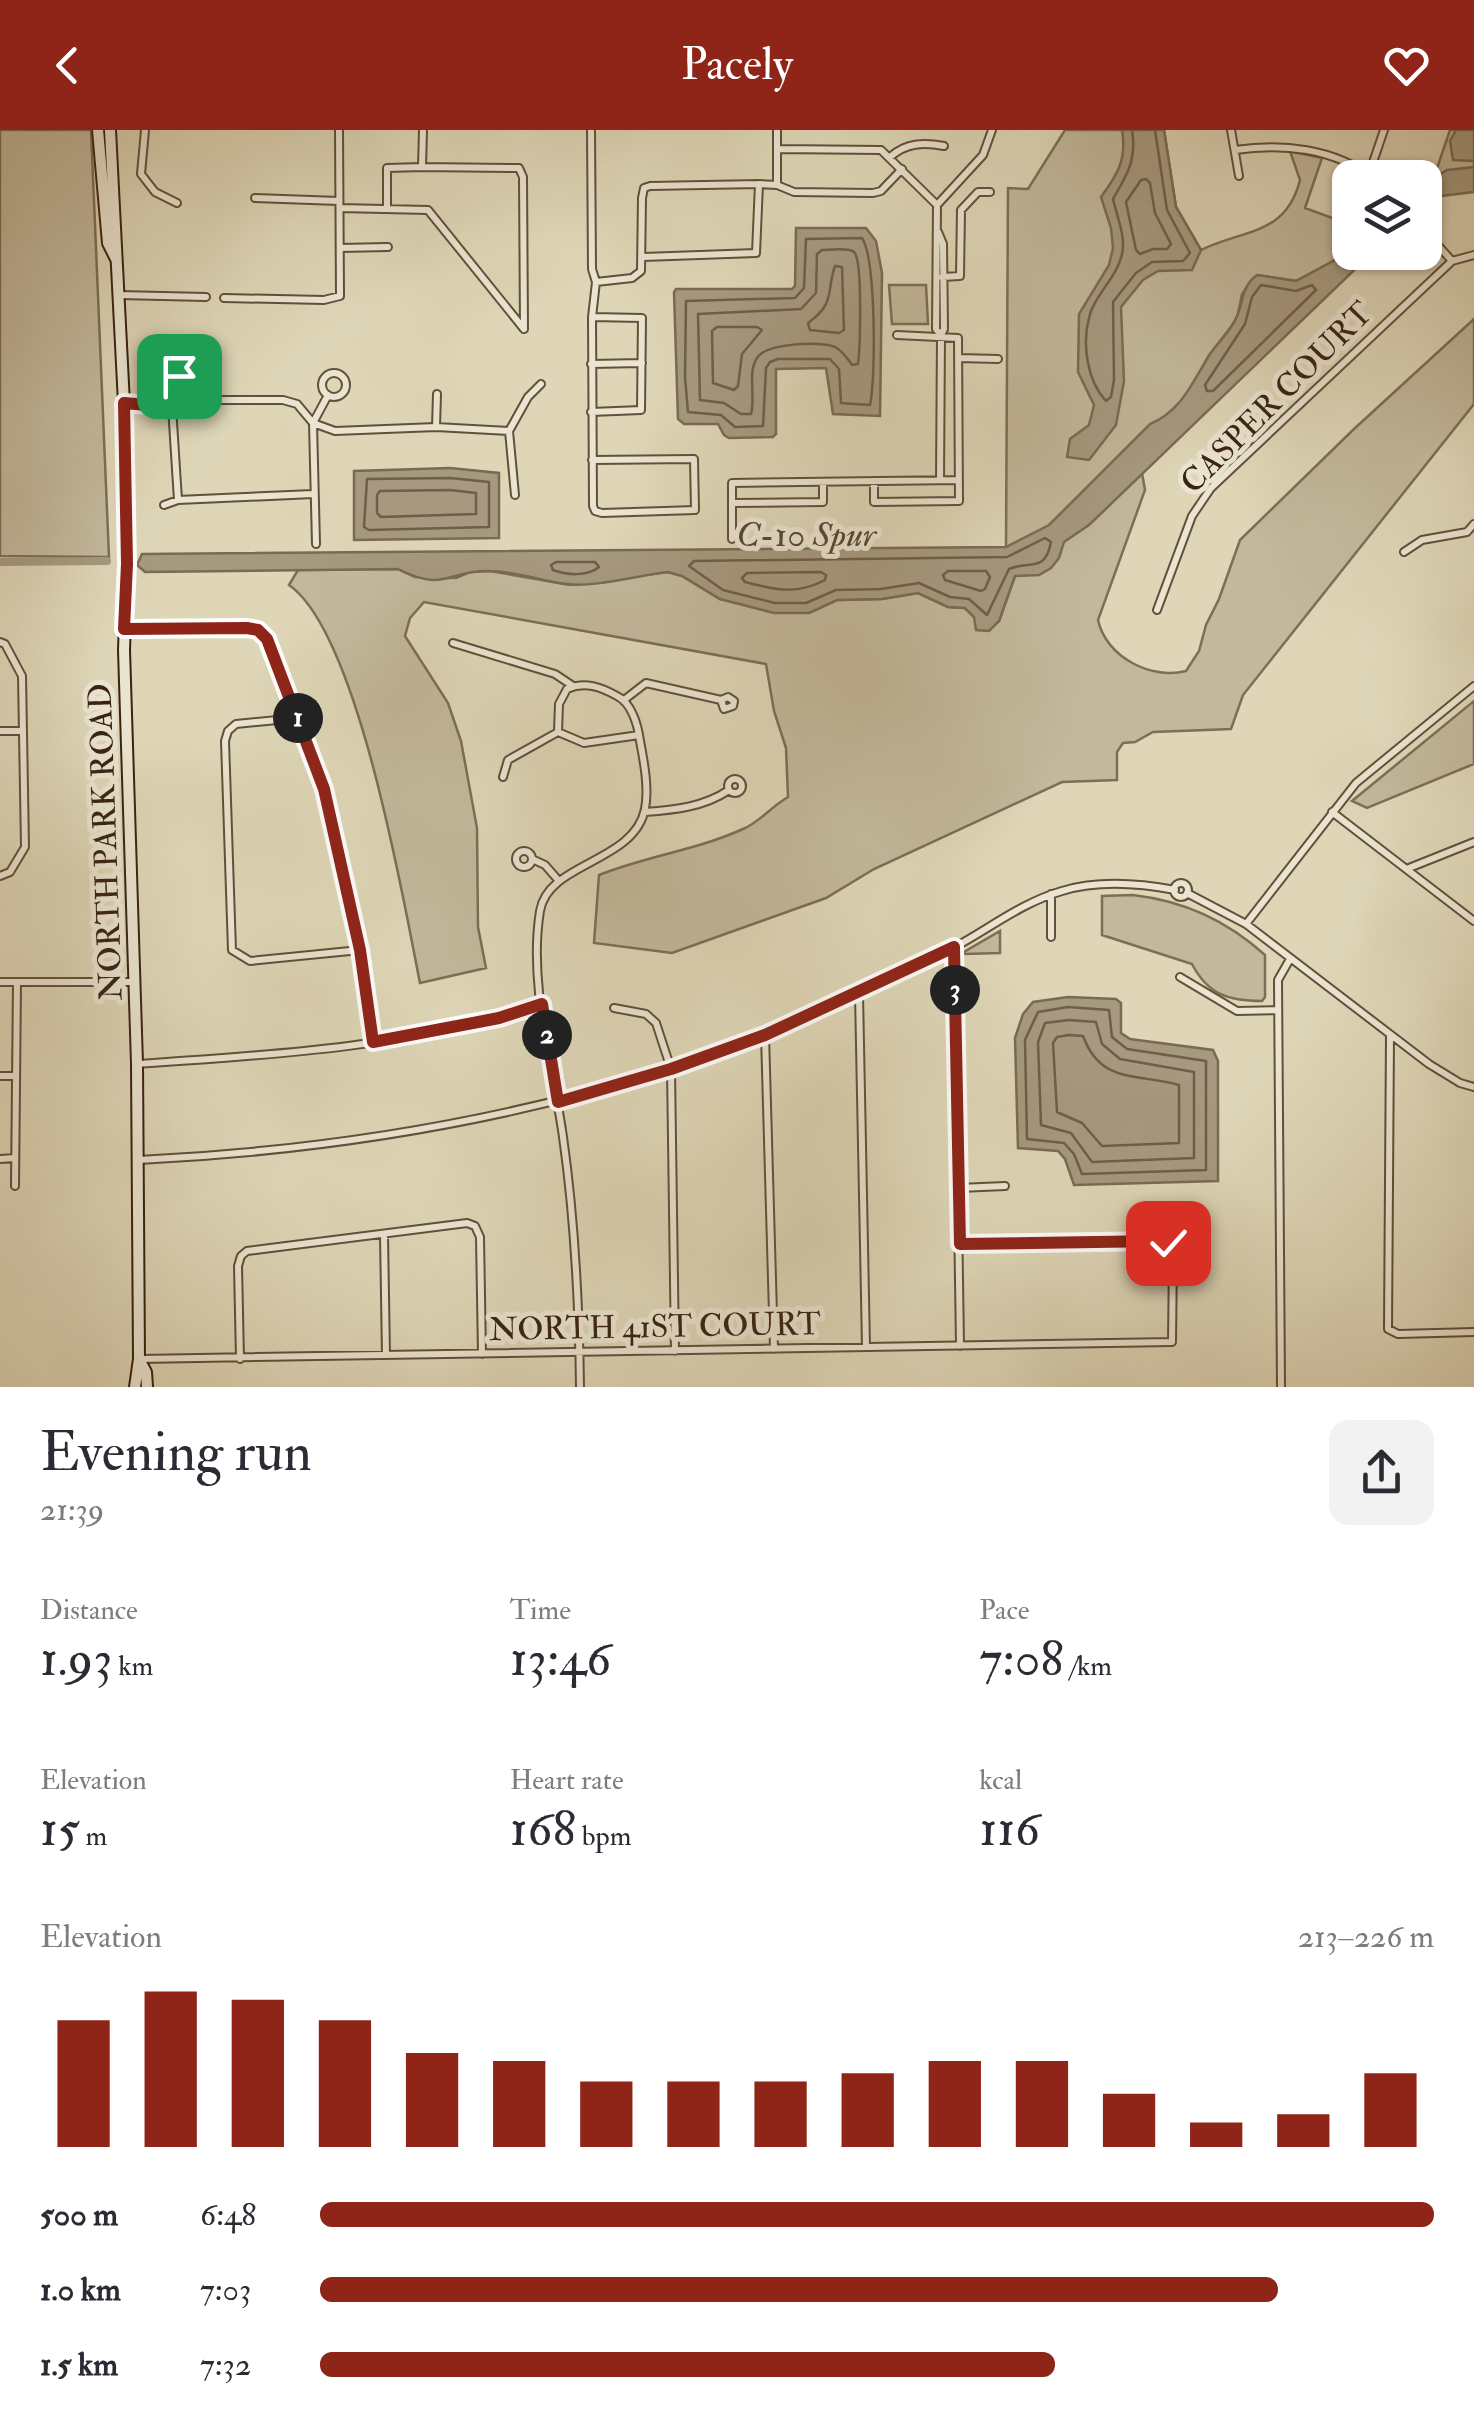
<!DOCTYPE html>
<meta charset="utf-8">
<style>
body{margin:0;font-family:"IM FELL Double Pica",serif;background:#f2f2f3;color:#2b2b33;height:100vh;display:flex;flex-direction:column;font-size:38px;white-space:nowrap}
*{box-sizing:border-box;margin:0}
p{font-size:32px;color:#7c7c81}
.icon{flex:none;width:55px;height:55px;fill:none;stroke:currentColor;stroke-width:2;stroke-linecap:round;stroke-linejoin:round}
.map{position:relative;height:1257px;overflow:hidden}
.drawer{display:flex;flex-direction:column;background:#fff;flex:1}
.drawer>*{flex:none}
.tools{position:absolute;left:1332px;top:30px;display:grid;gap:20px}
.tools a{display:grid;place-items:center;width:110px;height:110px;border-radius:20px;background:#fff;box-shadow:0 2px 8px #0004;font-size:50px}
.pin{position:absolute;display:grid;place-items:center;width:85px;height:85px;color:#fff;margin:-42px;border-radius:20px;box-shadow:0 5px 15px #0006}
.km{position:absolute;width:50px;height:50px;margin:-25px;border-radius:50%;background:#222;color:#fff;font-size:28px;line-height:50px;text-align:center}
.round{display:grid;place-items:center;flex:none;width:105px;height:105px;border-radius:20px;background:#f2f2f3}
.headline{display:flex;align-items:center;justify-content:space-between;height:170px;padding:0 40px}
h1{font-size:55px;font-weight:600;line-height:75px}
.stats{display:grid;grid-template-columns:repeat(3,1fr);gap:15px;height:170px;padding:10px 40px}
.stats div{display:grid;align-content:center}
.stats b{font-size:50px;font-weight:600}
.stats small{font-size:28px;font-weight:400}
.stats p{font-size:28px}
.chart{height:280px;padding:20px 40px}
.chart p{display:flex;justify-content:space-between}
.chart svg{width:100%;height:180px;margin-top:10px;stroke:#8f2418;stroke-width:6}
ul{padding:0 40px;list-style:none;font-size:32px}
li{display:grid;grid-template-columns:160px 120px 1fr;align-items:center;height:75px}
li i{height:25px;border-radius:12px;background:#8f2418}
header{display:flex;justify-content:space-between;align-items:center;height:130px;padding:0 40px;background:#8f2418;color:#fff;font-size:45px;font-weight:600}
.map>svg:first-child{display:block}
.green{fill:#c2b89b;stroke:#7d6e56;stroke-width:2.5}
.water{fill:#a6997f;stroke:#7a6a53;stroke-width:2.5}
.lines{fill:none;stroke-linecap:round;stroke-linejoin:round}
.shore{stroke:#6f5e48;stroke-width:2.5}
.canal{stroke:#a6997f;stroke-width:8}
.street-casing{stroke:#62503a;stroke-width:10}
.secondary-casing{stroke:#382311;stroke-width:14}
.street{stroke:#eae4d0;stroke-width:6}
.secondary{stroke:#eae4d0;stroke-width:10}
.route-casing{stroke:#fff;stroke-width:20}
.route{stroke:#8f2418;stroke-width:12}
.labels{text-anchor:middle;stroke-width:10;stroke-linejoin:round;paint-order:stroke}
.street-label{font-size:32px;fill:#382311;stroke:#eae4d0}
.water-label{font-size:35px;font-style:italic;fill:#594632;stroke:#eae4d0}
</style>
<header><svg class="icon" aria-label="back" viewBox="0 0 24 24"><path d="M15 5l-7 7 7 7"/></svg>Pacely<svg class="icon" aria-label="heart" viewBox="0 0 24 24"><path d="M12 20l-8-8c-3-5 5-10 8-4 3-6 11-1 8 4z"/></svg></header>
<div class="map">
<svg width="1474" height="1257" viewBox="0 0 1474 1257">
<rect width="100%" height="100%" fill="#ded6b7"/>
<filter id="stains"><feTurbulence type="fractalNoise" baseFrequency=".002" numOctaves="4"/><feColorMatrix values="0 0 0 0 .2 0 0 0 0 .09 0 0 0 0 .02 0 0 0 .5 -.17"/></filter>
<radialGradient id="worn" r=".72"><stop offset=".6" stop-color="#630" stop-opacity="0"/><stop offset="1" stop-color="#630" stop-opacity=".3"/></radialGradient>
<path class="green" d="M0,0H91L109,427L0,426Z
M1065,0H1164L1176,77L1201,120C1243,99 1286,106 1300,50L1290,21L1322,28L1305,78L1346,93L1350,98V117L1335,130L1296,151L1257,145L1242,164L1237,189L1208,227L1190,262L1162,290L1142,343L1145,360L1098,490C1106,527 1151,550 1186,541L1199,521L1206,495L1219,469L1240,410L1354,299L1474,189V274L1243,565L1231,599L1153,602L1135,612L1123,613L1117,622V650L1062,652L874,739L826,768L672,823L594,813L599,745C646,726 697,720 743,699C760,692 772,676 788,667L786,618L774,581L766,534L424,472L410,488L405,506L448,573L461,611L477,698L478,797L486,838L420,853C403,768 358,503 289,455L298,440L398,439L415,447L456,448L470,442L490,441L570,455L668,442L682,446L720,469L809,483L837,470L882,469L918,463L948,477L965,478L974,487L999,491L1015,446L1006,417L1008,58L1028,59Z
M1450,0H1474V37L1434,47Z
M889,155H926L928,194H892Z
M1474,571V634L1367,678L1352,671Z
M1133,765C1184,771 1226,790 1265,825V867L1262,871C1229,871 1208,865 1192,834L1102,805V766Z
M1000,801V823L964,824V822Z"/>
<path class="water" d="M1122,0H1164L1176,77L1201,120L1192,140L1158,141L1143,150L1121,177L1124,251L1116,295L1089,330L1067,327L1070,309L1089,295L1094,275L1078,242L1079,184L1109,135L1113,118L1111,98L1101,67C1118,44 1127,29 1122,0Z
M1456,0H1474V31L1453,30L1450,11Z
M1474,37V62L1441,66L1425,74V54L1447,40Z
M796,98H866L876,111L882,143L880,286L833,284L826,238L776,239V304L773,307L729,308L724,305L718,294H684L678,289L674,162L676,159H792L795,156Z
M1350,117V122L1372,123L1089,395L1064,412L1059,428L1051,438L1039,445L1015,446L999,491L989,501L976,500L974,487L965,478L948,477L918,463L882,469L837,470L809,483H774L720,469L682,446L668,442C639,445 593,458 567,454C541,451 515,441 489,441C447,440 446,463 398,439L145,442L137,435L142,424L1006,417L1049,395L1150,294C1182,281 1193,251 1210,224C1218,212 1232,200 1237,186C1244,170 1241,157 1257,145L1296,151L1335,130Z
M450,338L499,343V408L354,410V341Z
M1068,867L1116,869L1121,873V903L1130,909L1213,920L1218,931V1051L1074,1055L1065,1029L1058,1021L1018,1018L1015,908L1023,884L1033,872Z"/>
<g class="lines">
<path class="shore" d="M1132,0C1137,30 1127,45 1113,69C1117,87 1126,106 1122,124C1117,148 1094,165 1089,188C1082,214 1087,251 1106,271L1111,267L1114,250L1113,172L1136,143L1152,132L1183,131L1190,123L1167,80L1155,0
M1146,49L1150,53L1155,83L1171,114L1167,119H1153L1140,124L1136,120L1126,72L1141,50Z
M862,108C876,129 876,248 870,275L841,273L839,239L830,229H778L770,232L766,238L763,296L735,297L721,285L688,282L685,247L686,171L795,168L804,158L806,109Z
M822,120C829,120 849,117 854,122C863,130 860,219 858,234L852,235C847,228 843,221 835,217C820,211 766,213 757,228C747,243 756,267 751,284H741L724,273L700,270L698,184L801,179L816,163L817,124Z
M835,136L842,137L844,200L839,203L810,200L808,193C836,173 826,162 835,136Z
M1261,155L1296,161L1312,155L1316,160L1213,261H1207L1205,255L1245,194L1252,167Z
M717,197H757L762,200L742,224L738,256L734,260L713,253L712,201Z
M450,348L489,352V397L369,400L364,397L367,349Z
M450,360L476,363V384L381,387L377,383V365L380,361Z
M1045,408L1051,412C1045,443 1031,430 1009,439L987,485L969,469L950,467L919,453L881,459L836,460L806,473H775L723,460L689,436L694,431L1007,427Z
M556,432H595L599,437C587,447 567,445 553,440L551,435Z
M948,441H986L990,447L985,459L981,461L945,450L943,445Z
M821,442L826,445L825,450C797,465 775,460 745,452L742,448L747,443Z
M1068,877L1109,880L1112,907L1127,919L1206,931V1040L1082,1044L1074,1024L1064,1013L1027,1009L1025,910L1038,882Z
M1069,890L1096,892L1102,914L1120,929L1194,942V1028L1092,1032L1071,1003L1041,995L1038,912L1045,893Z
M1069,905L1083,906C1101,955 1138,943 1179,955V1013L1102,1016L1082,993L1057,982L1053,913L1057,907Z"/>
<path class="canal" d="M0,432L107,431"/>
<defs>
<path id="street" d="M145,0L141,44L155,62L177,73
M591,0L592,139L596,152L592,187L593,376L595,381L602,383L695,380L694,329L592,330
M1231,0L1239,46
M777,19L881,20L937,75
M1235,20C1282,13 1333,18 1373,48
M890,27C906,13 923,12 944,16
M422,37L519,38L523,47L524,199
M1369,44L1384,0
M777,55V0
M255,68L339,71
M937,75L936,199L940,204
M937,75L983,25L992,0
M340,78L428,80L524,199
M387,79V38L422,37L423,0
M1425,101L1452,131
M938,102L943,114L944,199L941,205L940,350
M340,118L388,117
M643,127L756,123L759,54
M942,147L960,146L961,80L978,62H990
M596,152L632,148L641,141L642,68L644,58L650,56L759,54L777,55L794,62L873,63L881,61L902,39
M119,165L206,167
M224,168L324,170L340,166L339,0
M958,228L998,229
M591,234L642,233
M322 255a12 12 0 1 1 24 0a12 12 0 1 1-24 0Z
M124,273L172,277L197,276L217,270H283L297,274L313,293L335,301L436,297L509,301
M591,282L641,280L642,188L592,187
M436,297L437,264
M874,351V372L959,371L958,208L897,205
M515,365L509,301L528,267L541,254
M178,370L172,277L179,246
M732,373L823,372V352
M164,375L178,370L313,364
M732,409V353L959,350
M316,414L313,293L328,265
M1404,422L1422,410L1467,402L1474,394
M1157,480L1192,386L1211,358L1452,131L1474,125
M126,499L247,498L258,500L267,509L324,659L360,820L373,912
M0,512L5,514L22,546L25,717L10,742L0,746
M453,513L555,544L573,556
M624,570L646,553L721,570L728,567L734,571L733,576L724,579L721,570
M298,588L236,594L228,601L225,611L232,820L250,831L360,820
M0,601H22
M558,602L559,574L567,559C585,551 601,557 617,566C632,573 638,596 640,611C644,632 649,658 645,679C634,733 548,732 540,781C528,855 553,935 563,1007C575,1091 579,1172 580,1257
M558,602L584,613L639,605
M503,647L508,630L558,602
M728 656a7 7 0 1 1 14 0a7 7 0 1 1-14 0Z
M645,682C674,680 704,677 729,660
M1332,682L1474,791
M516 729a8 8 0 1 1 16 0a8 8 0 1 1-16 0Z
M532,729L545,735L559,751
M1409,738L1474,712
M1174 760a7 7 0 1 1 14 0a7 7 0 1 1-14 0Z
M1187,763L1246,794L1429,934L1460,953L1474,957
M1246,794L1356,653L1474,556
M1051,807V764
M954,817L960,1216
M1180,847L1237,881L1278,880
M0,852H134
M859,864L866,1217
M614,878L646,884L656,893L671,939L675,1221
M765,905L774,1219
M1390,906L1388,1199L1398,1204L1474,1202
M137,934C273,925 412,917 542,874
M0,946H15
M0,1029L15,1028
M139,1030C320,1021 495,994 669,939C766,909 865,866 955,817C990,798 1023,772 1062,761C1098,750 1138,753 1175,760
M15,1056L17,852
M959,1058L1005,1056
M384,1105L386,1225
M140,1229L1172,1212L1173,1125L1169,1113L960,1114
M240,1229L238,1136L241,1126L247,1121L467,1093L475,1096L480,1107L482,1224
M1281,1257L1278,850L1290,829"/>
<path id="secondary" d="M98,0L108,113L116,129
M110,0L124,273L127,433L124,520L137,934L139,1229L135,1257
M139,1229L146,1242L147,1257"/>
</defs>
<use href="#street" class="street-casing"/>
<use href="#secondary" class="secondary-casing"/>
<use href="#street" class="street"/>
<use href="#secondary" class="secondary"/>
</g>
<g class="lines">
<defs>
<path id="route" d="M179,246L172,277L124,273L127,434L124,499L247,498L258,500L267,509L324,659L360,820L373,912L499,888L542,874L558,972L671,939L765,905L954,817L960,1114L1160,1111L1168,1113"/>
</defs>
<use href="#route" class="route-casing"/>
<use href="#route" class="route"/>
</g>
<g class="labels">
<g class="street-label">
<text transform="translate(1276 267) rotate(-45)" y="11">CASPER COURT</text>
<text transform="translate(105 712) rotate(-92)" y="11">NORTH PARK ROAD</text>
<text transform="translate(655 1196) rotate(-1)" y="11">NORTH 41ST COURT</text>
</g>
<g class="water-label">
<text x="806" y="416">C-10 Spur</text>
</g>
</g>
<rect width="100%" height="100%" filter="url(#stains)"/>
<rect width="100%" height="100%" fill="url(#worn)"/>
</svg>
<div class="tools">
<a><svg class="icon" aria-label="layers" viewBox="0 0 24 24"><path d="M12 4l9 5-9 5-9-5zM3 14l9 5 9-5"/></svg></a>
</div>
<div class="pin" style="left:179px;top:246px;background:#1e9e55"><svg class="icon" aria-label="arrive" viewBox="0 0 24 24"><path d="M6 21V4h12l-3 4 3 4H6"/></svg></div>
<div class="pin" style="left:1168px;top:1113px;background:#d93025"><svg class="icon" aria-label="check" viewBox="0 0 24 24"><path d="M5 12l5 5 9-10"/></svg></div>
<b class="km" style="left:298px;top:588px">1</b>
<b class="km" style="left:547px;top:905px">2</b>
<b class="km" style="left:955px;top:860px">3</b>
</div>
<section class="drawer">
<div class="headline"><div><h1>Evening run</h1><p>21:39</p></div><a class="round"><svg class="icon" aria-label="share" viewBox="0 0 24 24"><path d="M12 15V3M7 8l5-5 5 5M5 13v7h14v-7"/></svg></a></div>
<div class="stats">
<div><p>Distance</p><b>1.93<small> km</small></b></div>
<div><p>Time</p><b>13:46</b></div>
<div><p>Pace</p><b>7:08<small> /km</small></b></div>
</div>
<div class="stats">
<div><p>Elevation</p><b>15<small> m</small></b></div>
<div><p>Heart rate</p><b>168<small> bpm</small></b></div>
<div><p>kcal</p><b>116</b></div>
</div>
<div class="chart"><p><span>Elevation</span>213–226 m</p>
<svg viewBox="0 0 160 44" preserveAspectRatio="none"><path d="M5 44V13M15 44V6M25 44V8M35 44V13M45 44V21M55 44V23M65 44V28M75 44V28M85 44V28M95 44V26M105 44V23M115 44V23M125 44V31M135 44V38M145 44V36M155 44V26"/></svg>
</div>
<ul>
<li><b>500 m</b>6:48<i style="width:100%"></i></li>
<li><b>1.0 km</b>7:03<i style="width:86%"></i></li>
<li><b>1.5 km</b>7:32<i style="width:66%"></i></li>
</ul>
</section>
